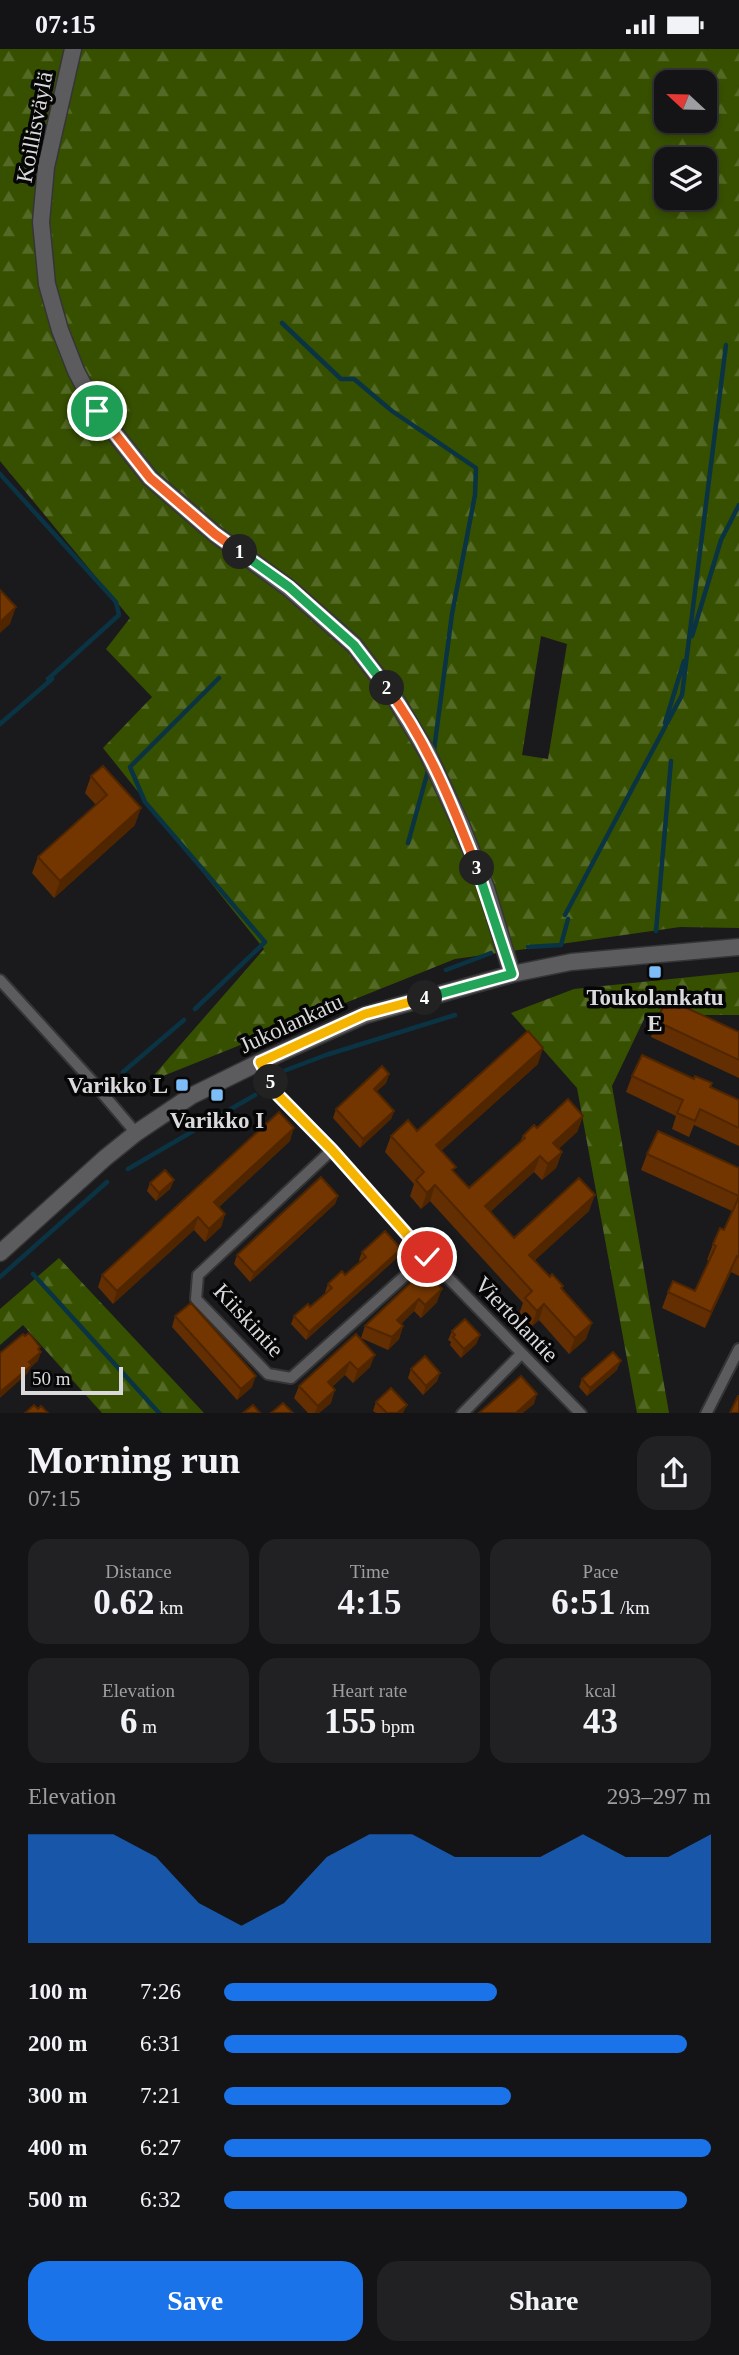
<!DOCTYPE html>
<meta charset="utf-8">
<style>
body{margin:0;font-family:"Times New Roman",serif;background:#212123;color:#f1f3f6;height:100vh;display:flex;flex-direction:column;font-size:26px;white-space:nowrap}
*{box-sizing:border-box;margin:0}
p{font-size:23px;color:#9d9ea1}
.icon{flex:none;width:38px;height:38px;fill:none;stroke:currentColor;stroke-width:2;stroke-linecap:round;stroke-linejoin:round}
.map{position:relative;height:1364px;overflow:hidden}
.sheet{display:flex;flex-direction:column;background:#141416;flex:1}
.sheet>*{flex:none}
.needle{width:46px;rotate:292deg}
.buttons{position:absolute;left:654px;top:21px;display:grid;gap:14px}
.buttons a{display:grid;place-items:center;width:63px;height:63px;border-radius:14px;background:#141416;box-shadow:0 4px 10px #0003,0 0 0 2px #333335;font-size:35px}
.scale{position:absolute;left:21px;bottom:18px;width:102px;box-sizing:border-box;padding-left:7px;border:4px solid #dadadc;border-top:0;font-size:19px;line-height:24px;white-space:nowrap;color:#dadadc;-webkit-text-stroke:5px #060606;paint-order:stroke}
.pin{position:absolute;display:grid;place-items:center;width:60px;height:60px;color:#fff;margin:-30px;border:4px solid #fff;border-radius:50%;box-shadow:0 2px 7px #0007}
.km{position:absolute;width:35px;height:35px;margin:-18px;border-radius:50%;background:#222;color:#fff;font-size:19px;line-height:35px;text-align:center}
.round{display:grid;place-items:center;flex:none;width:74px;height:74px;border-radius:21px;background:#212123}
.head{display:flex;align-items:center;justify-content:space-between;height:119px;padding:0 28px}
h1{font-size:38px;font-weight:800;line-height:52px}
.stats{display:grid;grid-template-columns:repeat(3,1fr);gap:10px;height:119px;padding:7px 28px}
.stats div{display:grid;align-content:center;border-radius:18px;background:#212123;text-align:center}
.stats b{font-size:35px;font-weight:800}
.stats small{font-size:19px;font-weight:400}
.stats p{font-size:19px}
.chart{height:196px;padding:14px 28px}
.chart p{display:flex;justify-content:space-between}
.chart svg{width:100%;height:126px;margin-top:7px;fill:#1a73e8;opacity:.7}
.button{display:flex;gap:14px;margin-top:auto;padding:14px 28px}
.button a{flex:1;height:80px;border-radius:21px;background:#1a73e8;color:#fff;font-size:28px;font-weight:800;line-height:80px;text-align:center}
.button a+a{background:#212123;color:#f1f3f6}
ul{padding:0 28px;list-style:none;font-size:23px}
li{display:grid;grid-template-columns:112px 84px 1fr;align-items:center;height:52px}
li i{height:18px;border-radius:9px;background:#1a73e8}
.status{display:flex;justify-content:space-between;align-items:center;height:49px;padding:0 35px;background:#141416;direction:ltr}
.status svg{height:19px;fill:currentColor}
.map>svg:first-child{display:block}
.forest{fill:url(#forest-firs);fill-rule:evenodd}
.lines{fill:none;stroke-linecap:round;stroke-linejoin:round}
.stream{stroke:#0a3443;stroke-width:4.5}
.street-casing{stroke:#353536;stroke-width:14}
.secondary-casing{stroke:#353536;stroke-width:19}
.street{stroke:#5c5c5f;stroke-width:10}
.secondary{stroke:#5c5c5f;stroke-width:16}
.wall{fill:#632e01}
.shaded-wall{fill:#502601}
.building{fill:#733601;stroke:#502601;stroke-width:2}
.split-1-casing{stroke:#fff;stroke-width:14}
.split-2-casing{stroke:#fff;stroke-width:14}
.split-3-casing{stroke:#fff;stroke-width:14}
.split-4-casing{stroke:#fff;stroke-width:14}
.split-5-casing{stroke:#fff;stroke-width:14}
.split-6-casing{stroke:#fff;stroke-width:14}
.split-1{stroke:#f0652b;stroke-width:9}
.split-2{stroke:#22a559;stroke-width:9}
.split-3{stroke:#f0652b;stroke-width:9}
.split-4{stroke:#22a559;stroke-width:9}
.split-5{stroke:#f5b400;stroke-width:9}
.split-6{stroke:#f5b400;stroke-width:9}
.poi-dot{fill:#7dbef9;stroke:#060606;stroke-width:2.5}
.labels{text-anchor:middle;stroke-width:7;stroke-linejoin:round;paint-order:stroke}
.street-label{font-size:23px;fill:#dadadc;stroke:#060606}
.poi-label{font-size:23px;font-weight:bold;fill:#dadadc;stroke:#060606}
</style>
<div class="status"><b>07:15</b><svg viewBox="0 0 49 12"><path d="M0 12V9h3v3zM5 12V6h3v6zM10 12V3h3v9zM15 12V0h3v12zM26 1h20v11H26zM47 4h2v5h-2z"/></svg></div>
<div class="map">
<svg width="739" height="1365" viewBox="0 0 739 1365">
<defs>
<pattern id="forest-firs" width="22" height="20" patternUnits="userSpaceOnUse" patternTransform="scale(1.75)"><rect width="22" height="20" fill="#375000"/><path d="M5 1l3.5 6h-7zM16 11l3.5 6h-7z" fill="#536925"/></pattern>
</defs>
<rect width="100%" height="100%" fill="#1a1a1d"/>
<path class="forest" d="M0,0H739V879L680,878L455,910L148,1033L264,900L103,699L152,648L106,600L130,569L0,412ZM667,33H705V72H667ZM667,110H705V149H667ZM541,587L567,595L548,710L522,706Z
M739,923V966H646L612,1037L669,1364H637L577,1039L511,964L574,940Z
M59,1209L204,1364H102L23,1276L0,1296V1260Z"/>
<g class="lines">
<path class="stream" d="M282,274L341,330H354L392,362L476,419L475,446L452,565L434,701
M0,425L116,553L119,566L48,630
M692,587L721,491L739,456
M665,674L684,612
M0,675L52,630
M408,794L428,722
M565,866L682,646L726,296
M656,882L671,712
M528,898L561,896L568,870
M446,921L491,904
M195,960L265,893L145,753L130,718L219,629
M123,1023L184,971
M281,1023L326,1006L455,966
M128,1120L255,1046
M33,1225L160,1365
M0,1228L107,1133"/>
<defs>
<path id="street" d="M0,931L92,1032L136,1084
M260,1013L278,1046L332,1101L427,1207L581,1365
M332,1101L198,1226L196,1250L268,1325L291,1329L427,1207
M462,1365L521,1305
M706,1365L739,1300"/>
<path id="secondary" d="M73,0L46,118L41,173L47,235L60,281L76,322L97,362L150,429L215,485L289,539L354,596L396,651L427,703L461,776L486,839L512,925
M0,1204L105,1109L136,1084L191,1047L260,1013L365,966L512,925L571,913L739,898"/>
</defs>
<use href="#street" class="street-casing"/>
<use href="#secondary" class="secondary-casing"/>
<use href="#street" class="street"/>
<use href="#secondary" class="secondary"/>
</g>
<path class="wall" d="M91,727L135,776L54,849L32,824L38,808L96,756L85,744Z
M656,972L739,983V1029L651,988Z
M538,1015L441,1102L454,1123L469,1139L520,1093L523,1087L537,1079L583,1067L577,1083L559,1099L562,1103L556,1119L542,1131L534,1123L490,1163L514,1189L589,1162L535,1211L550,1228L563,1237L562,1240L586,1290L569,1305L539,1271L531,1278L519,1265L523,1254L430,1152L421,1160L410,1147L414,1135L385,1103L391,1087L417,1082Z
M389,1025L386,1034L376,1043L394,1062L391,1070L360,1099L333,1069L336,1060Z
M632,1027L710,1038L739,1051V1097L694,1076L689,1088L672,1080L676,1067L626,1043Z
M290,1092L219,1158L225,1165L221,1178L205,1193L194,1181L113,1255L98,1238L102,1226Z
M647,1105L739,1119V1227L731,1223L705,1279L662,1259L668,1243L695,1242L709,1212L707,1211L713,1195L724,1181L732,1162L641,1121Z
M174,1131L170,1140L156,1152L147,1142L150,1134Z
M338,1147L335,1155L250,1233L234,1215L237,1206Z
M401,1200L398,1208L306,1291L291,1275L294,1267L310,1258L326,1244L325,1243L328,1235L345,1226L360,1213L359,1211L362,1203Z
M424,1221L437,1253L421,1269L414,1262L401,1275L403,1277L399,1290L388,1301L361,1289L365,1277Z
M175,1267L252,1338L237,1351L172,1278Z
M452,1282L480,1286L476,1295L461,1309L450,1296L451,1293L448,1291Z
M356,1285L370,1318L353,1334L345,1326L332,1338L331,1354L319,1364H308L294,1349L299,1337Z
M411,1320L440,1324L437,1332L423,1346L408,1329Z
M617,1321L587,1347L579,1338L582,1330Z
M376,1353L403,1364H376L373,1362Z"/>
<path class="shaded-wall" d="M16,558L10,575L0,584V573Z
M141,759L135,776L54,849L60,832Z
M543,999L538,1015L430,1112L436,1096Z
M389,1025L386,1034L371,1048L374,1040Z
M394,1062L391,1070L360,1099L363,1090Z
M583,1067L577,1083L548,1110L553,1094Z
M294,1079L290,1092L210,1166L214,1153Z
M562,1103L556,1119L542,1131L548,1115Z
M540,1107L534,1123L479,1173L485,1157Z
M174,1131L170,1140L156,1152L159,1144Z
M435,1136L430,1152L421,1160L427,1144Z
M595,1146L589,1162L523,1222L529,1206Z
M338,1147L335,1155L250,1233L254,1224Z
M225,1165L221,1178L205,1193L209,1180Z
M198,1168L194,1181L113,1255L117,1242Z
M401,1200L398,1208L306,1291L309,1283Z
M737,1207L731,1223L705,1279L711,1263Z
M442,1240L437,1253L421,1269L425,1256Z
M419,1250L414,1262L392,1283L397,1271Z
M544,1255L539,1271L531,1278L537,1262Z
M592,1274L586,1290L569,1305L575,1289Z
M403,1277L399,1290L388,1301L392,1288Z
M480,1286L476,1295L461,1309L464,1300Z
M41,1303L38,1312L31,1318L28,1324L0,1349V1343L29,1313Z
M375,1306L370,1318L353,1334L358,1321Z
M621,1312L617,1321L587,1347L590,1339Z
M350,1313L345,1326L323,1346L328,1333Z
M440,1324L437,1332L423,1346L426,1337Z
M256,1327L252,1338L237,1351L241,1340Z
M335,1341L331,1354L319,1364H315L318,1357Z
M537,1345L534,1355L523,1364H516Z
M407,1356L403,1364H397Z"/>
<path class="building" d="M0,541L16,558L0,573Z
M103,717L141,759L60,832L38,808L107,746L91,727Z
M667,950L739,983V1011L656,972Z
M528,982L543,999L436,1096L456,1118L452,1121L469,1139L525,1089L523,1087L534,1076L537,1079L568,1050L583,1067L553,1094L562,1103L548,1115L540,1107L485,1157L514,1189L579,1129L595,1146L529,1206L550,1228L552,1225L563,1237L561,1239L592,1274L575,1289L544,1255L537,1262L525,1249L532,1242L435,1136L427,1144L416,1131L424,1123L391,1087L408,1071L417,1082Z
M642,1006L694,1030L695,1027L712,1034L710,1038L739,1051V1079L700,1060L695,1072L677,1064L683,1051L632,1027Z
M382,1017L389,1025L374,1040L394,1062L363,1090L336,1060Z
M279,1063L294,1079L214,1153L225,1165L209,1180L198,1168L117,1242L102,1226Z
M658,1082L739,1119V1147L647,1105Z
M165,1121L174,1131L159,1144L150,1134Z
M321,1128L338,1147L254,1224L237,1206Z
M739,1148V1208L737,1207L711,1263L668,1243L673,1232L695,1242L716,1197L713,1195L720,1179L724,1181Z
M385,1182L401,1200L309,1283L294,1267L308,1255L310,1258L332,1239L328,1235L342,1222L345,1226L366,1208L362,1203Z
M424,1221L442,1240L425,1256L419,1250L397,1271L403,1277L392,1288L365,1277Z
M191,1254L256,1327L241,1340L175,1267Z
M465,1270L480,1286L464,1300L453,1288L455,1286L452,1282Z
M29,1284L40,1298L38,1300L41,1303L29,1313L32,1316L0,1343V1304L23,1285L25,1287Z
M356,1285L375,1306L358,1321L350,1313L328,1333L335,1341L318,1357L299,1337Z
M613,1303L621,1312L590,1339L582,1330Z
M425,1307L440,1324L426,1337L411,1320Z
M521,1327L537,1345L516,1364H479Z
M391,1339L407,1356L397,1364H387L376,1353Z
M738,1347H739V1364H730Z
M283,1354L293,1364H271Z
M34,1356L38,1360L41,1357L48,1364H25Z
M253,1356L260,1364H243Z"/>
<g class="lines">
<defs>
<path id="split-1" d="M97,362L150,429L215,485L240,503"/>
<path id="split-2" d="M240,503L289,538L354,596L387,639"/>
<path id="split-3" d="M387,639C427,692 453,757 477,819"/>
<path id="split-4" d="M425,949L512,925L477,819"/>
<path id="split-5" d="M271,1033L260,1013L365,965L425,949"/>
<path id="split-6" d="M271,1033L278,1046L332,1101L427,1208"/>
</defs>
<use href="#split-1" class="split-1-casing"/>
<use href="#split-2" class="split-2-casing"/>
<use href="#split-3" class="split-3-casing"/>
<use href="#split-4" class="split-4-casing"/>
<use href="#split-5" class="split-5-casing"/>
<use href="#split-6" class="split-6-casing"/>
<use href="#split-1" class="split-1"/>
<use href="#split-2" class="split-2"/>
<use href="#split-3" class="split-3"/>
<use href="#split-4" class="split-4"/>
<use href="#split-5" class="split-5"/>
<use href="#split-6" class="split-6"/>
</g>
<g class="poi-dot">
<rect x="648" y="916" width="14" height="14" rx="3.5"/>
<rect x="175" y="1029" width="14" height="14" rx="3.5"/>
<rect x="210" y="1039" width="14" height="14" rx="3.5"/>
</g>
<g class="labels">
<g class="street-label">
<text transform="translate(34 78) rotate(-79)" y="8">Koillisväylä</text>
<text transform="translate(291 974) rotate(-25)" y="8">Jukolankatu</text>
<text transform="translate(517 1270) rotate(46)" y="8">Viertolantie</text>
<text transform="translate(249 1271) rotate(47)" y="8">Kiiskintie</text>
</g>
<g class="poi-label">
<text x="655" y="956">Toukolankatu<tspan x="655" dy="26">E</tspan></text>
<text x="168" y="1044" text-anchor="end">Varikko L</text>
<text x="217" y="1079">Varikko I</text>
</g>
</g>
</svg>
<div class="buttons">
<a><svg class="needle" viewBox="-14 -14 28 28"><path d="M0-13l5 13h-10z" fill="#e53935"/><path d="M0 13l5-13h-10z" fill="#9d9ea1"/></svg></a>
<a><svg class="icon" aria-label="layers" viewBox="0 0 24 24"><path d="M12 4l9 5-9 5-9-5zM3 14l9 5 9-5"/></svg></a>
</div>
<div class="scale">50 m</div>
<div class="pin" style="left:97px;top:362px;background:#1e9e55"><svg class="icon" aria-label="arrive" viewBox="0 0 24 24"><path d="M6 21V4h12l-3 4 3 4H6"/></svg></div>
<div class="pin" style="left:427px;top:1208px;background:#d93025"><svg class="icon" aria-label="check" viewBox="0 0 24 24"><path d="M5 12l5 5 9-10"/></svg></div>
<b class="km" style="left:240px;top:503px">1</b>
<b class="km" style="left:387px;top:639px">2</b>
<b class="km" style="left:477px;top:819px">3</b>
<b class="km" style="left:425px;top:949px">4</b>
<b class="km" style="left:271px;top:1033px">5</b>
</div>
<section class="sheet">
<div class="head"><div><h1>Morning run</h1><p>07:15</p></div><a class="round"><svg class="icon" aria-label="share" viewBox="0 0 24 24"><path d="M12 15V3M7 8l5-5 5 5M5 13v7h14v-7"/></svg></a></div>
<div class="stats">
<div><p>Distance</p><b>0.62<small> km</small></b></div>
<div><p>Time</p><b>4:15</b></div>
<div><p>Pace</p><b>6:51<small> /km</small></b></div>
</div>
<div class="stats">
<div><p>Elevation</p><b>6<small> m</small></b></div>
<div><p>Heart rate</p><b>155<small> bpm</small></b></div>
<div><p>kcal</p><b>43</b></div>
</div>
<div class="chart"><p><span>Elevation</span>293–297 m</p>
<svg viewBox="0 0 160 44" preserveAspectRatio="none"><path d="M0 44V6L10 6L20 6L30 14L40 30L50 38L60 30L70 14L80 6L90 6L100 14L110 14L120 14L130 6L140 14L150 14L160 6V44z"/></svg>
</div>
<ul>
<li><b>100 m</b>7:26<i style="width:56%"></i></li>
<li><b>200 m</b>6:31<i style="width:95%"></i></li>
<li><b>300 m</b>7:21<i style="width:59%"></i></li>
<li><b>400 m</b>6:27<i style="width:100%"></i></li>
<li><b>500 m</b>6:32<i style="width:95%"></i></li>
</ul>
<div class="button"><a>Save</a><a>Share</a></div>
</section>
